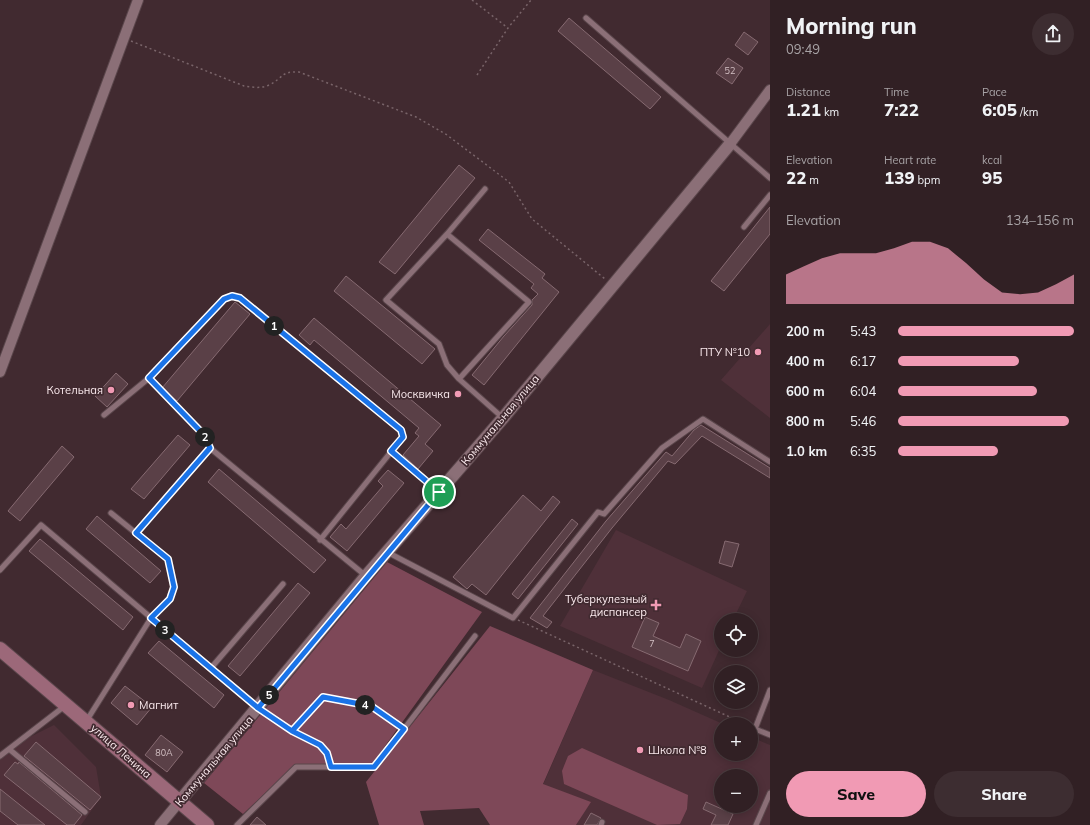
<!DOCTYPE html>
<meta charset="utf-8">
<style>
body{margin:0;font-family:Mulish,sans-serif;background:#3d2d31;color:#f1f3f6;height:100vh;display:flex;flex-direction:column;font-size:15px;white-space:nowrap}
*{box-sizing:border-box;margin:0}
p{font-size:13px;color:#a8a3a6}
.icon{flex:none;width:22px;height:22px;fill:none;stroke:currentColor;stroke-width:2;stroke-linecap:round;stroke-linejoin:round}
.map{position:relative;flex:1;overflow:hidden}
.panel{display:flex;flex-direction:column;background:#312024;width:320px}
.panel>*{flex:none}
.fabs{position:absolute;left:714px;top:613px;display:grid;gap:8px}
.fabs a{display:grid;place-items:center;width:44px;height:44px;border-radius:50%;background:#312024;box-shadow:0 2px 10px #0003,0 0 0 1px #4c3e41;font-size:20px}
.pin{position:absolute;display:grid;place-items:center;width:34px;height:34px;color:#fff;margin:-17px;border:2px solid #fff;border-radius:50%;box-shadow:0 1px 4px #0007}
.km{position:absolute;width:20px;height:20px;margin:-10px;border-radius:50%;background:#222;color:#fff;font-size:11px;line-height:20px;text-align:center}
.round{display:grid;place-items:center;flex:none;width:42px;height:42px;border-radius:21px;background:#3d2d31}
.summary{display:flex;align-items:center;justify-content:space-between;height:68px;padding:0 16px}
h1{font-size:22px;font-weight:800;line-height:30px}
.metrics{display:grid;grid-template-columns:repeat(3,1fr);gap:6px;height:68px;padding:4px 16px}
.metrics div{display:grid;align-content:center}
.metrics b{font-size:17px;font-weight:800}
.metrics small{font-size:11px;font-weight:400}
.metrics p{font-size:11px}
.chart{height:112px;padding:8px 16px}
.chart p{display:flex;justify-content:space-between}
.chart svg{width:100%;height:72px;margin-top:4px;fill:#f19ab4;opacity:.7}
.button{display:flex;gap:8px;margin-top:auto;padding:8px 16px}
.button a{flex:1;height:46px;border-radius:24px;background:#f19ab4;color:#111;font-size:16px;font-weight:800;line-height:46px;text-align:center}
.button a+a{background:#3d2d31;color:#f1f3f6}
ul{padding:0 16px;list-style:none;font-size:13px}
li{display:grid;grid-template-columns:64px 48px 1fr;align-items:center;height:30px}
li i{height:10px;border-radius:5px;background:#f19ab4}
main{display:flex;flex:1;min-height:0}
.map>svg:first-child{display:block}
.built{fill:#4f3039;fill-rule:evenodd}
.green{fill:#7e4858}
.building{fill:#5a4047;stroke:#866a71}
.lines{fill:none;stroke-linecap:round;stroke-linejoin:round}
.service-casing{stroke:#5a464b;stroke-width:7}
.minor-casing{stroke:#5a464b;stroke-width:12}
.tertiary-casing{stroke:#5a464b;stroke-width:14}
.secondary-casing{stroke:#5a464b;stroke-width:16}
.path{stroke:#796469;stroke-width:1.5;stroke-dasharray:2 3;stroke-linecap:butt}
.service{stroke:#8b6f77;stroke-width:5}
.minor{stroke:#8b6f77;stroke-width:10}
.tertiary{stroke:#8b6f77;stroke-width:12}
.secondary{stroke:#9c6879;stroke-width:14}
.route-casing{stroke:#fff;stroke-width:8}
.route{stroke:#1a73e8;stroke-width:5}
.poi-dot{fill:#f19ab4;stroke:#412a30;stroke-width:1.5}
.labels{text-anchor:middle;stroke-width:3.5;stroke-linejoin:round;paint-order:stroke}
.number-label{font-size:9px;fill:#d3c0c4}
.poi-label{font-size:11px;fill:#fbeaee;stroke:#412a30;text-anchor:end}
.street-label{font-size:11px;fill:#fbeaee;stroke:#412a30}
</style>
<main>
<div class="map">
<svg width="770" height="825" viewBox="0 0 770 825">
<rect width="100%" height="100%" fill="#412a30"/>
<path class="built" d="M770,324V418L721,380Z
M616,530L747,591L733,620H721V646L702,688L560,626Z
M593,670L669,700L723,724H721V754H751V737L770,745V825H576L590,802L543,785ZM721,776H751V806H721Z
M54,725L96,767L101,797L81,825H0V752Z"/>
<path class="green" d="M387,562L482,612L372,764L295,765L243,814L204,783Z
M490,626L593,670L543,784L591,802L576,825H490L479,808L420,811L424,825H379L366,782Z
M582,748L688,795L687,809L680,824L657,825L564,784L562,771L568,756Z"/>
<path class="building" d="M569,18L661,97L650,109L558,31Z
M744,32L758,42L748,55L735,45Z
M728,58L743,68L732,84L716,73Z
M459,165L475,178L395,274L379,262Z
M770,207V234L724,291L711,281Z
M488,229L545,274L542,278L559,292L484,385L472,375L504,336L532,305V300L538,294L531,288L534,284L479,240Z
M346,276L435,349L422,364L334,291Z
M235,302L250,314L177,401L162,388Z
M314,318L441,425L425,444L433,451L418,469L403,455L419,436L415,433L419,428L314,340L310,345L299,335Z
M116,373L128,384L107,407L95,396Z
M701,425L770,468V478L702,436L675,464L668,461L612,528L543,616L552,622L547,628L530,618L606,521L666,452L672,456L694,430Z
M178,435L190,445L144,499L131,489Z
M62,446L74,457L20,521L8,511Z
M219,469L326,560L314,573L208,482Z
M388,470L404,483L347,551L330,537L341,524L346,529L383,486L378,481Z
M523,495L541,511L553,496L560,502L486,595L472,584L467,589L453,577Z
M97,516L161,571L150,583L86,529Z
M572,519L578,524L518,599L512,594Z
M40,539L133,617L123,630L29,551Z
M725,541L739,544L732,567L719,563Z
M298,583L310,593L240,676L228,666Z
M645,617L659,623L653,636L680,648L686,634L701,641L688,671L632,647Z
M159,641L224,695L214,708L148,653Z
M125,686L152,707L137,725L111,703Z
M161,735L183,752L167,772L145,755Z
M36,742L101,797L90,810L24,756Z
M15,762L18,764L19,762L82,815L74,825H67L4,775Z
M0,789L45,825H18L0,811Z
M706,802L733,814L728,825H711L716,815L703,809Z
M591,813L601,818L597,825H584Z
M257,817L266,825H250Z"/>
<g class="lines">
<defs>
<path id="service" d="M586,18L770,178
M744,227L770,195
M447,234L485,189
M459,379L529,302L447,234L386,300L439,344L447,365L459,379L503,418
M104,415L149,378L224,299L232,296L240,298L401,430L403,437L320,540
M391,451L439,492
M136,533L210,448L366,576
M387,552L513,618L598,512L604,514L662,448L703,419L770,462
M0,570L41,525L257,707
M211,668L283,584
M770,690L755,729L770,735
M87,720L151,618L170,599L174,587L168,559L111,513
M9,749L85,812
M0,756L66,705
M237,825L296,767H375L475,636
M601,825L602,822
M756,825L770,793"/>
<path id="minor" d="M730,144L770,90
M0,372L138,0
M160,825L179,802"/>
<path id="tertiary" d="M179,802L366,576L503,418L730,144"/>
<path id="secondary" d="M0,649L207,825"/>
</defs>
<use href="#service" class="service-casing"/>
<use href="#minor" class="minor-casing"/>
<use href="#tertiary" class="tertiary-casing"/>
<use href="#secondary" class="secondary-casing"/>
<path class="path" d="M472,0L508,28
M131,41L244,86C252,87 261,89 269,85C284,78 280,71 299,72L416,117L447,135L509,182L532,219L605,279
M477,75L508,28L531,0
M153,382L204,435L207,443
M518,620L745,724
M265,713L292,731L323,697L371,706L399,725
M292,731C307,739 324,743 329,761"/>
<use href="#service" class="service"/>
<use href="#minor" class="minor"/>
<use href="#tertiary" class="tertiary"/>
<use href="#secondary" class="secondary"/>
</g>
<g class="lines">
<defs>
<path id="route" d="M439,492L391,451L403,437L401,430L240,298L232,296L224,299L149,378L204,435L210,448L136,533L168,559L174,587L170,599L151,618L258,708L292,731L323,697L371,706L404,729L374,767H331L327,753L320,745L292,731L258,708L439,492"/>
</defs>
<use href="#route" class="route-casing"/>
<use href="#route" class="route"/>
</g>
<g class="poi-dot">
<circle cx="758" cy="352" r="4"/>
<circle cx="111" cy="390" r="4"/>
<circle cx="458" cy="394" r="4"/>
<path d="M654 599h4v4h4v4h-4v4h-4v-4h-4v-4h4z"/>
<circle cx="131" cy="705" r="4"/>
<circle cx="640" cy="750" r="4"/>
</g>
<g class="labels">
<g class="number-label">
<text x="730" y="74">52</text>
<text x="652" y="647">7</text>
<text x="164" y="756">80А</text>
</g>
<g class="poi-label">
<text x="750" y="356">ПТУ №10</text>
<text x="103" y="394">Котельная</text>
<text x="450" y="398">Москвичка</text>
<text x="647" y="603">Туберкулезный<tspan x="647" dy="13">диспансер</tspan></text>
<text x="139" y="709" text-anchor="start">Магнит</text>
<text x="648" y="754" text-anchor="start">Школа №8</text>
</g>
<g class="street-label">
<text transform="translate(500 420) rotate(-50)" y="4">Коммунальная улица</text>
<text transform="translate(121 751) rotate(41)" y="4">улица Ленина</text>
<text transform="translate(214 761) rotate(-50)" y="4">Коммунальная улица</text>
</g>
</g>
</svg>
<div class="fabs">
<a><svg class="icon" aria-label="locate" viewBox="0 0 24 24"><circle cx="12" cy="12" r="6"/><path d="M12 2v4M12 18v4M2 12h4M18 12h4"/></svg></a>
<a><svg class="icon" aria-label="layers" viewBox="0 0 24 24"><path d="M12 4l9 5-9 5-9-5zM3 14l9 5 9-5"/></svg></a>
<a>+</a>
<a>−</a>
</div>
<div class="pin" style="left:439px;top:492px;background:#1e9e55"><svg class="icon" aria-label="arrive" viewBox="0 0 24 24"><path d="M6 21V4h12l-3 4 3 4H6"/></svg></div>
<b class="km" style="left:274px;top:326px">1</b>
<b class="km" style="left:205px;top:437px">2</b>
<b class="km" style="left:165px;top:630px">3</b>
<b class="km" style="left:365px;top:705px">4</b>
<b class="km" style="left:269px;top:695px">5</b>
</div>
<section class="panel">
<div class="summary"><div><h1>Morning run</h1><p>09:49</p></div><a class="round"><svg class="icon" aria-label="share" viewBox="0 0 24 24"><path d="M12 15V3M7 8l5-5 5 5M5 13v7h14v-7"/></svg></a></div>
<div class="metrics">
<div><p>Distance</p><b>1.21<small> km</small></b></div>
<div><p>Time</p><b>7:22</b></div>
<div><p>Pace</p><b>6:05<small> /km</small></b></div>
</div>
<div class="metrics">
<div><p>Elevation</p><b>22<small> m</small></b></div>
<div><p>Heart rate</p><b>139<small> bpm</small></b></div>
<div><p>kcal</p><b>95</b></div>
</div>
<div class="chart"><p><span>Elevation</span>134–156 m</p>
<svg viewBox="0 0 160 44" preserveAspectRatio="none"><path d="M0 44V26L10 21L20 16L30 13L40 13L50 13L60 10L70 6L80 6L90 10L100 19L110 29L120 37L130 38L140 37L150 32L160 26V44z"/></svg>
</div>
<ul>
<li><b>200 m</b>5:43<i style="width:100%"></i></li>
<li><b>400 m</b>6:17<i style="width:69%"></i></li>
<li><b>600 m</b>6:04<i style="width:79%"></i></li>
<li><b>800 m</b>5:46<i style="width:97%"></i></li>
<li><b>1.0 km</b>6:35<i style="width:57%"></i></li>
</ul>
<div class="button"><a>Save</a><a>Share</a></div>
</section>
</main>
